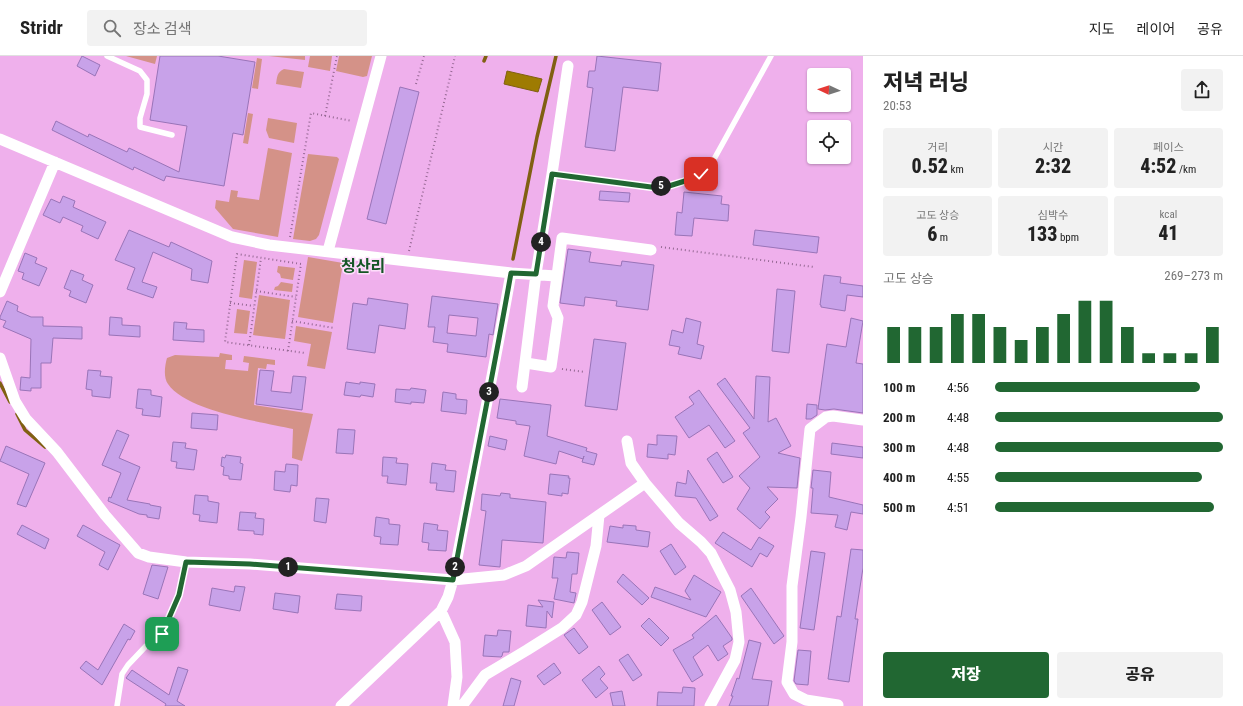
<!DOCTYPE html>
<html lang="ko">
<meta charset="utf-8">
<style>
body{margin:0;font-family:"Roboto Condensed","Noto Sans KR",sans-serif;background:#f2f2f2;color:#222;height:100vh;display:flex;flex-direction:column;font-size:15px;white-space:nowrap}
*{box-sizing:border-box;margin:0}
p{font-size:13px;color:#767676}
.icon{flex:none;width:22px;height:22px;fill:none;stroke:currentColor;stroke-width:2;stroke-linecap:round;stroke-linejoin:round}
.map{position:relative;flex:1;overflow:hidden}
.sheet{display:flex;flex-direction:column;background:#fff;width:380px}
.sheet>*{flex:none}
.needle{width:26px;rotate:274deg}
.buttons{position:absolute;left:807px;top:12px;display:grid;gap:8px}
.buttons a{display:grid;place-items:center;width:44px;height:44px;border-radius:4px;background:#fff;box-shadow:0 1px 3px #0004;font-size:20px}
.pin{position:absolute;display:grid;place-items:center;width:34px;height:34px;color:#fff;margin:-17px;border-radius:8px;box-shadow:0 2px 6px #0006}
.km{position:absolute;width:20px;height:20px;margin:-10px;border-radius:50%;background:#222;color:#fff;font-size:11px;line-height:20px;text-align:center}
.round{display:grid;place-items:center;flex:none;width:42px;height:42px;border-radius:4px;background:#f2f2f2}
.overview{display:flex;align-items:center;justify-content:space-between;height:68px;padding:0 20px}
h1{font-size:22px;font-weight:800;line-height:30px}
.metrics{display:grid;grid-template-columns:repeat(3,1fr);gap:6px;height:68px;padding:4px 20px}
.metrics div{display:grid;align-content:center;border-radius:4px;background:#f2f2f2;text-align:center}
.metrics b{font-size:20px;font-weight:800}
.metrics small{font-size:11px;font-weight:400}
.metrics p{font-size:11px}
.chart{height:112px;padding:8px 20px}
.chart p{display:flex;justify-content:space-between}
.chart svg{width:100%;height:72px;margin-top:4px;stroke:#216732;stroke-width:6}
.primary-button{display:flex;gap:8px;margin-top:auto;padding:8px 20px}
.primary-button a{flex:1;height:46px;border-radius:4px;background:#216732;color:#fff;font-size:16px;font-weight:800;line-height:46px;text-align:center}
.primary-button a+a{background:#f2f2f2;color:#222}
ul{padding:0 20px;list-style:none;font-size:13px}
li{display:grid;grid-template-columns:64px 48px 1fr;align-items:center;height:30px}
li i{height:10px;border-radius:5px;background:#216732}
header{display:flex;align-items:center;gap:24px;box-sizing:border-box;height:56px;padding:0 20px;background:#fff;border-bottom:1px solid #e0e0e0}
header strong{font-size:19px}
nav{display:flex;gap:22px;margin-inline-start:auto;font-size:14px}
.search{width:280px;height:36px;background:#f2f2f2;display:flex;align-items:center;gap:10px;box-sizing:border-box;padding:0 14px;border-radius:4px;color:#767676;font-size:15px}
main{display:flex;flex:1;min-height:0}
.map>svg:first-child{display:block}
.green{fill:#d49288}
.water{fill:#9e7b02;stroke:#806012}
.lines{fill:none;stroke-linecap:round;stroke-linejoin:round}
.stream{stroke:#806012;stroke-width:3.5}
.building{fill:#c8a2e9;stroke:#9974b8;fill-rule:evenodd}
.path{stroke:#956893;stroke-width:2;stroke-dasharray:1 3;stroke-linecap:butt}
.service{stroke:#fff;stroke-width:5.5}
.minor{stroke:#fff;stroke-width:11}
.route-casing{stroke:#fff;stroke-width:8}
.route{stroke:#216732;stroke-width:5}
.labels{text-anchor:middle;stroke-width:3;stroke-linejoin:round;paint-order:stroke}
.quarter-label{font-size:16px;font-weight:bold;fill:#145525;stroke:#feddfb}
</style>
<header>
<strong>Stridr</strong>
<div class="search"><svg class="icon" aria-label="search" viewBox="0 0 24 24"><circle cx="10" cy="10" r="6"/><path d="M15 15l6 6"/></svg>장소 검색</div>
<nav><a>지도</a><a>레이어</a><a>공유</a></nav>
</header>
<main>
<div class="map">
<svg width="863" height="650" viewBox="0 0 863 650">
<rect width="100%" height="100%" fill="#efb0ec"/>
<path class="green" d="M126,0H157L155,8Z
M269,0H305V4Z
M310,0H332L330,15L308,11Z
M339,0H372L367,20L363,21L336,15Z
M257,2L262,3L258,33L252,32Z
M284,13L304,16L301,32L276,28C277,21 277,16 284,13Z
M248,57L253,58L248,88L243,87Z
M268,62L297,67L294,87L269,82L266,74Z
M268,92L292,97L278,181L233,173L215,152L216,144L229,146L231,134L238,135L237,141L259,144Z
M308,98L337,101L339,103L319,179L316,183L310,185L293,183Z
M308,201L343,207L333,267L298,261Z
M244,204L257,206L252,243L239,241Z
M278,210L295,212L293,224L281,222L280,218L277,216Z
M281,226L293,228L292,236L274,234L275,231L278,230Z
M259,239L290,244L285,283L253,279Z
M237,253L250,255L247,278L234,277Z
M296,270L332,276L325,313L307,310L311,288L294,285Z
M220,297L232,299V304H226L225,313L248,315L249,307L243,306L244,300L275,304V309L267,308L266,313L258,312L254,349L313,358L302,405L292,402L293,373C262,366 186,355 168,328C163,321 165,309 167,302L175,299L219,301Z"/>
<path class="water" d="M507,15L542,23L538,36L504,28Z"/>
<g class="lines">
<path class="stream" d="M484,5L486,0
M513,203L537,81L556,0
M0,327L10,346
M17,358L25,374L45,391"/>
</g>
<path class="building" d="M82,0L100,9L95,20L77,10Z
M160,0H218L255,6L243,79L233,77L224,130L166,120L164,125L134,111L133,114L52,74L56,65L88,81L89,78L127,96L129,92L179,116L187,70L150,64Z
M597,0L661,7L658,35L623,31L615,95L585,91L593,32L587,31L589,15H595Z
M400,31L419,36L386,168L367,163Z
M600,135L630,137L629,146L599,144Z
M684,136L722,140L721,148L729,149L728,165L694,162L692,180L675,179L677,156L682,157Z
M63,140L75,145L73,151L106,166L98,183L81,175L83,170L63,161L60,167L43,159L51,143L60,147Z
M129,174L169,191L171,186L212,205L208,227L191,224L192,213L153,196L142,226L157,231L153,242L127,233L135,212L115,204Z
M755,174L819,181L817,197L753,189Z
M568,193L591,196L589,206L621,210L622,205L654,209L648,254L616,250L617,245L585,241L584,250L560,247Z
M25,197L37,202L35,207L47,212L39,230L22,223L24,217L18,215Z
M71,214L84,219L82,224L93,229L86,247L69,240L71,235L64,232Z
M824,219L841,221L840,227L863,230V241L847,239L845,255L821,251V249H820Z
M777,233L795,235L789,297L772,295Z
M432,240L498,248L493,279L489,278L486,301L447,296L448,288L433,286L435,271H428ZM449,259L478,262L476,280L447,277Z
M368,242L408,248L405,273L379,269L375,297L347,293L353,247L367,249Z
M7,245L18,250L17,255L31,261H43V270L82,271V283L53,282L51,307H41V332H31V335L20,334L21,321L30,322L31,283L3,271L6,265L0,263V261Z
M110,261L122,262V269L140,270V281L109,279Z
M686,262L701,266L697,288L704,290L701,303L678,298L680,291L669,289L672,274L683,277Z
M851,262L863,265L856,307L863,308V357L834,353L825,354L818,353L827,288L846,291Z
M174,266L187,267L186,273L204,274V286L173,284Z
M594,283L626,287L617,354L585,350Z
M88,314L101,315L100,320L112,321L110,342L92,340V334L86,333Z
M260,314L274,315L271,335L291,337L293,320L306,321L302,354L256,348Z
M756,320L770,321L768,366L776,362L791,390L778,397L800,402L797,432L767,431L778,443L765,456L770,461L760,473L737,453L750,432L739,420L760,401L743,377L750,372L717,328L725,322L754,363Z
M346,326L360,328V326L375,328L373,341L361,339L360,341L344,339Z
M411,332L426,334L424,347L411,346V348L395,346L396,333L410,334Z
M138,333L151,334V339L162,341L160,361L142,359L143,353L136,352Z
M699,334L735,385L725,392L709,369L689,382L675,361L694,348L689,341Z
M443,336L456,338V343L467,344L466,358L441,355Z
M500,343L551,349L547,380L587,392L586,395L597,398L594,409L582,406L584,400L583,403L559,395L556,408L524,400L530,370L516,368V365L497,362Z
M807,348L817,349V359L811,363H806Z
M192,357L218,359L217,374L191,372Z
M338,373L355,374L353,398L336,397Z
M117,374L129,379L119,402L140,411L127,444L150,448V449L161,451L159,463L147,461V459L139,458L108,445L109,441L111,442L121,417L102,409Z
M657,379L677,380L675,399L668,398V403L647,401L648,388L657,389Z
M490,380L507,384L505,394L488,390Z
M173,386L186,387L185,392L197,394L194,414L176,412L177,406L171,405Z
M832,387L863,391V402L831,398Z
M6,390L45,407L26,451L17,448L29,418L0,405Z
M717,396L733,421L723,427L707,403Z
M226,399L241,401L240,407L243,408L241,424L229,423V420L223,419L224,411L221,410L222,401L225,402Z
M383,401L397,402L396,407L408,408L406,429L387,427L388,420H382Z
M432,407L446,409L445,414L456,415L454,436L436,434L437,427H430Z
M286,408L298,409L297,430L291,429L290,436L274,434L275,415L285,416Z
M688,414L718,460L710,465L696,442L675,440L677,426L686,428Z
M813,414L831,416L829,441L863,449V458L851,456L847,474L835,471L838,459L811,457L813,432H811Z
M550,418L569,420L568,422H570L568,438L562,437V440L548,438Z
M501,437L510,438V442L546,446L543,487L502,484L500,511L479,509L486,455L481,454L482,438L500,440Z
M195,439L208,440V445L219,447L217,467L199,465L200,459L193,458Z
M316,442L329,443L326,467L314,465Z
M240,456L256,457L255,462L264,463L263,479L254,478V475L238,474Z
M376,461L389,463V468L400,469L398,489L380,488L381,481L374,480Z
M424,467L438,469L437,474L448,475L446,495L428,494L429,487L422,486Z
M22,469L49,483L45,493L17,478Z
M83,469L120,489L108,514L99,509L105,496L77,480Z
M623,469L636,470V474L650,476L648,491L607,486L610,470L623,472Z
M723,476L751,494L759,481L774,490L767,501L760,497L752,511L715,487Z
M671,488L686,511L675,519L660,495Z
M851,493L863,494V512L855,563H858L849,626L828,623L837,560L841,561Z
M811,495L825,497L814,574L800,572Z
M567,496L579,497L577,518H572L570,536L576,537L574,547L554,543L558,522H552L554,501L566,502Z
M152,509L168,511L158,543L143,538Z
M623,518L649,542L642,549L617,526Z
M694,519L721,536L706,561L651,541L655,531L691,544L685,535Z
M235,530L245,531L240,555L209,549L212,532L234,536Z
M751,532L784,580L774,588L741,540Z
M275,537L300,540L298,557L273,553Z
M337,538L362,540L361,555L335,553Z
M538,544L554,546L552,562L547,555L546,572L526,570L528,549L543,551Z
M602,546L621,571L610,579L592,554Z
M716,559L732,582V584L723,590L728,598L718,605L708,589L693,601L703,619L692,626L673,594L694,582L692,579Z
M649,562L669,582L661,590L641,570Z
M124,568L135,575L130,584L128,583L102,629L80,612L86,605L98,614Z
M574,572L588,591L579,598L564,579Z
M498,574L511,575L509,596H503L502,600L501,601L483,600L485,579L497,580Z
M749,584L761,587L752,623L772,625L768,650H729L733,640H731L737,622L739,623Z
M798,594L811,595L808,629L796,628L794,625Z
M628,598L642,619L633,625L619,604Z
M554,607L561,617L544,629L537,620Z
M599,610L605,618L600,623L608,632L596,642L582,624Z
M178,611L188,614L177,645L185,650H165L166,648L126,622L132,614L169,639Z
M511,622L521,625L514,650H503Z
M683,631L695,632L694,650H657L658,636L682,637Z
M622,635L625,650H613L610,637Z"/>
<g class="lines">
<path class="path" d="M416,28L424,0
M325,60L337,0
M290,181L311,57L352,65
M661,191L814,211
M409,195L455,0
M256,235L296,241
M230,247L254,250
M292,265L334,272
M249,289L261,202
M288,295L301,208L237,198L225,286L305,297
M562,313L585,316"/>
<path class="service" d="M107,0L140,15L147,24V38L140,62V71L172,79
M552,118L651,131L669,130L685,125L701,118L713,105L771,0
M117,650L122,618L128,609L146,590L162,578L179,539L186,506"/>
<path class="minor" d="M0,83L232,181L269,189L511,217L556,220
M328,195L381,0
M0,236L55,106
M0,302L15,345L26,363L57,396L105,459L138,497L149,501L186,506L250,508L453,524L504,519L526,510L645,427
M526,307L551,311L558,262L553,250L562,182L651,194
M522,331L536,218L552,118L568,10
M627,385L631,407L645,427L679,467L701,486L711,497L730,534L736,556L739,586L735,604L710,650
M441,555L455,586L457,621L453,650
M838,649L806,644L794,638L787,626L792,586V530L801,461L810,373L826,361L833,360L863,364
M341,650L441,555L448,541L453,524C472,422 493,319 511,217
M462,650L485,619L527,594L562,572L576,559L582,546L596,490L599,459"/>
</g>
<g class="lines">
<defs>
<path id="route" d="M162,578L179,539L186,506L250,508L453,524C472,422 493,319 511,217L536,218L552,118L651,131L669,130L685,125L701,118"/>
</defs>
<use href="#route" class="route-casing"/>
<use href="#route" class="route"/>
</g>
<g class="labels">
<g class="quarter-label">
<text x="363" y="216">청산리</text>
</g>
</g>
</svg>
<div class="buttons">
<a><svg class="needle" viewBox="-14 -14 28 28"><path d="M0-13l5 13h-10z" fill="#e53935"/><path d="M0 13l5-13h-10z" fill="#767676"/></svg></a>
<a><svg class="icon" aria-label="locate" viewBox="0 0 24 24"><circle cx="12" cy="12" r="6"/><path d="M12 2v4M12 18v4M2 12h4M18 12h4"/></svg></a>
</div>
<div class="pin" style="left:162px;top:578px;background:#1e9e55"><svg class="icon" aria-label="arrive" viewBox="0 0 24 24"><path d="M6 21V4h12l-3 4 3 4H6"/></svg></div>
<div class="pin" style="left:701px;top:118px;background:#d93025"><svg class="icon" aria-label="check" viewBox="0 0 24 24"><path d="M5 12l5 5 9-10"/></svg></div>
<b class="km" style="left:288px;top:511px">1</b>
<b class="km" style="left:455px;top:511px">2</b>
<b class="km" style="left:489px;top:336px">3</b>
<b class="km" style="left:541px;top:186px">4</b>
<b class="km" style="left:661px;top:130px">5</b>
</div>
<section class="sheet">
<div class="overview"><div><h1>저녁 러닝</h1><p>20:53</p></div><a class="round"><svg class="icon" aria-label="share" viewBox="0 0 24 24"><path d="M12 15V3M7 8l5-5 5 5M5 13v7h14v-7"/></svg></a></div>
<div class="metrics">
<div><p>거리</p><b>0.52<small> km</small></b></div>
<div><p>시간</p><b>2:32</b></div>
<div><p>페이스</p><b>4:52<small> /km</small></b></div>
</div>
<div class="metrics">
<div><p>고도 상승</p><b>6<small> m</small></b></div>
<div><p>심박수</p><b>133<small> bpm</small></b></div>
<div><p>kcal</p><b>41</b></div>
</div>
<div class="chart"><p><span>고도 상승</span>269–273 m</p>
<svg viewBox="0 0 160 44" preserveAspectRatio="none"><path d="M5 44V22M15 44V22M25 44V22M35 44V14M45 44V14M55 44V22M65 44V30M75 44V22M85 44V14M95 44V6M105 44V6M115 44V22M125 44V38M135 44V38M145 44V38M155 44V22"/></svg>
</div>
<ul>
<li><b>100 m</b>4:56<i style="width:90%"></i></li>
<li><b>200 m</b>4:48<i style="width:100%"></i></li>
<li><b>300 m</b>4:48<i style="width:100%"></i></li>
<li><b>400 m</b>4:55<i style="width:91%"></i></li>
<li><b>500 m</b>4:51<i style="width:96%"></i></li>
</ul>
<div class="primary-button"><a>저장</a><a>공유</a></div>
</section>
</main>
